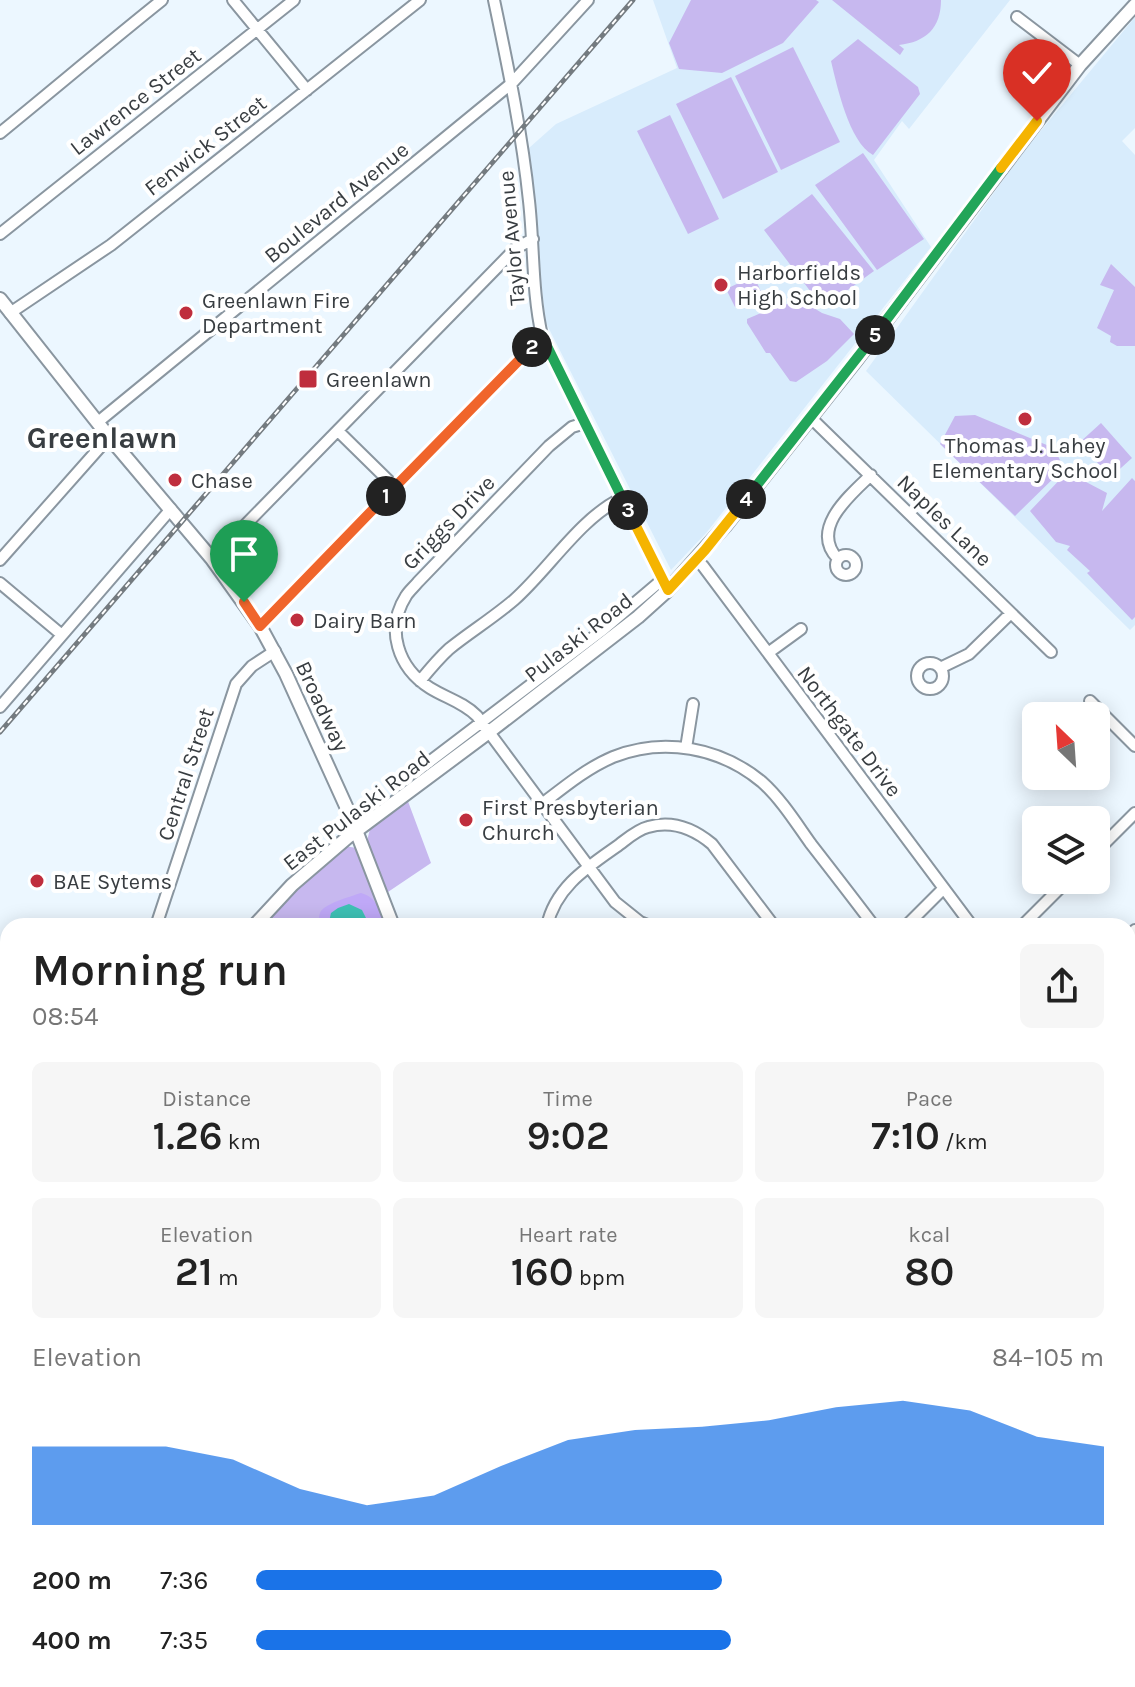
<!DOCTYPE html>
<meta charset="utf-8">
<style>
body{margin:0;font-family:Karla,sans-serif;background:#f6f6f6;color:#222;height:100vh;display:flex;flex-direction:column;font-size:30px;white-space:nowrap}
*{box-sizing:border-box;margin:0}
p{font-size:26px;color:#767676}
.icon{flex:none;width:44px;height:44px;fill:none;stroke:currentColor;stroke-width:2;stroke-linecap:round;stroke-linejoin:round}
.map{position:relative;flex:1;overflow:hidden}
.drawer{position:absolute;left:0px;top:918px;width:1136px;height:770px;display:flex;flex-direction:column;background:#fff;border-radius:24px 24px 0 0;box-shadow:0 4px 20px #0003}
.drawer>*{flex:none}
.needle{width:52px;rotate:335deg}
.fabs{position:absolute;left:1022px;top:702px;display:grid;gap:16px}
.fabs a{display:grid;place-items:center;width:88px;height:88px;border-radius:12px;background:#fff;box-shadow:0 4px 20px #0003;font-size:40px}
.pin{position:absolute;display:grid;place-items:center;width:68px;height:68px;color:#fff;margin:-82px -34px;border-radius:50% 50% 50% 0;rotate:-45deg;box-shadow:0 0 8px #0007}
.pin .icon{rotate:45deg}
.km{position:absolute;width:40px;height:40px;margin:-20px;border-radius:50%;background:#222;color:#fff;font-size:22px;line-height:40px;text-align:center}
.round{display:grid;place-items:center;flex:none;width:84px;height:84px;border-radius:12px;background:#f6f6f6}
.overview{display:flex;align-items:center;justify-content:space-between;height:136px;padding:0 32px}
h1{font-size:44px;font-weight:600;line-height:60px}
.figures{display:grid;grid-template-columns:repeat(3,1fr);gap:12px;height:136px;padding:8px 32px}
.figures div{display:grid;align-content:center;border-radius:12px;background:#f6f6f6;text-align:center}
.figures b{font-size:40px;font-weight:600}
.figures small{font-size:22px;font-weight:400}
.figures p{font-size:22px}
.chart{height:224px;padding:16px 32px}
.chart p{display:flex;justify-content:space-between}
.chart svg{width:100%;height:144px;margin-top:8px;fill:#1a73e8;opacity:.7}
ul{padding:0 32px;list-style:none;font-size:26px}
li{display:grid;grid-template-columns:128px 96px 1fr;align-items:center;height:60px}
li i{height:20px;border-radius:10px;background:#1a73e8}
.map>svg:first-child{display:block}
.built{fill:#d8ecfc}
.green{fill:#c7b8ef}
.forest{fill:#bfa8f7}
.water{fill:#3ec1b5}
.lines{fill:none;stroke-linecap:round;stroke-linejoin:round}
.minor-casing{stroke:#8a96a0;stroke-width:14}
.major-casing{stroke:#8a96a0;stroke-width:16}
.minor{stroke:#fff;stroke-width:10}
.major{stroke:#fff;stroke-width:12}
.rail-casing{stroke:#747b80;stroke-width:5}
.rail{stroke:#fff;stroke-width:2;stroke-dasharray:6;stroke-linecap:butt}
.split-1-casing{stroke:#fff;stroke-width:16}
.split-2-casing{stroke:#fff;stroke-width:16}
.split-3-casing{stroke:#fff;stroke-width:16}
.split-4-casing{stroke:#fff;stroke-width:16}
.split-5-casing{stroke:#fff;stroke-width:16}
.split-6-casing{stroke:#fff;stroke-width:16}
.split-7-casing{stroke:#fff;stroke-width:16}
.split-1{stroke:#f0652b;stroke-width:10}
.split-2{stroke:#f0652b;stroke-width:10}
.split-3{stroke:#22a559;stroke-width:10}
.split-4{stroke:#f5b400;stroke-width:10}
.split-5{stroke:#22a559;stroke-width:10}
.split-6{stroke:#22a559;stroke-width:10}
.split-7{stroke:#f5b400;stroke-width:10}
.poi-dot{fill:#bf2e3d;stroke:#fff;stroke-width:3}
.labels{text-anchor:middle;stroke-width:8;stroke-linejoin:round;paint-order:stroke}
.street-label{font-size:22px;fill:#383d41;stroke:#fff}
.poi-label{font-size:22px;fill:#383d41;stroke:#fff;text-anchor:start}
.district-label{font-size:30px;font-weight:bold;fill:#383d41;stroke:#fff}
</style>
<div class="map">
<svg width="1135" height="1687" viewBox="0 0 1135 1687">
<rect width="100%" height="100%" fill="#ecf7ff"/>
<path class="built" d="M653,0H1010L909,129L902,121L874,160L931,247L707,532L671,570L546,323L537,248L529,148L556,124L677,68Z
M1135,17V128L1122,141L1135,155V625L1130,630L866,371L1024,151Z"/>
<path class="green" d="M691,0H816L819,2L783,43L722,73L679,69L669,43Z
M832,0H941C941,28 926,42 899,45L904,49L900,55Z
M858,39L918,87L920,94L873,155C849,142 837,86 831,61Z
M793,47L840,142L781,170L735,76Z
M731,77L778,172L723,199L676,104Z
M670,115L719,219L688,234L637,131Z
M863,153L924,239L877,270L815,185Z
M812,194L874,271L823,308L764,230Z
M1111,264L1135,287V346H1117L1110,342L1111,336L1097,328L1114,290L1100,285Z
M754,276L762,294L735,307L726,289Z
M782,304L809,305L822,313L840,319L854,334L827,361L796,382L790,381L770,353H766L747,323V319Z
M975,415L1054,448L1064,468L1015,516L940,444L955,416Z
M1101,423L1132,458L1111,477L1079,443Z
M1067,472L1107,493L1102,511L1132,478L1135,481V617L1132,620L1087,573L1090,571L1067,550L1070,546L1056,542L1030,511Z
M406,796L431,863L385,894L366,845L372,821Z
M344,846L357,848L388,926H263L295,889Z"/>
<path class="forest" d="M361,893C377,897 380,912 386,926H370L362,910L329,922L331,926H322C320,922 318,918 320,913C323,904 352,896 361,893Z"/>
<path class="water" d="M349,904L362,910L370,926H331L329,922L331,913L338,908Z"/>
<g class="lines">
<defs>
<path id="minor" d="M233,0L307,90
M494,0C508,67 522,133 529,201C534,246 532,292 542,336L668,590
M1017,17L1080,65
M0,133C54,89 107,44 162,0
M0,234L294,0
M10,313L111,245L420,0
M810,417L1051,652
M98,422L512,83L588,0
M585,423L572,427L549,446L418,582C414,587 409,591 406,596C385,629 398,668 430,688C446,698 463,702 477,716L615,902L640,922L650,926
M338,431L395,487
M836 565a10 10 0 1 1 20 0a10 10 0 1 1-20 0Z
M212,559L516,248L533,239
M838,559C809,529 850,495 871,475
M0,560L109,437
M697,560L703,566L972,926
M0,583L62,635
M260,626L542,336
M768,653L801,629
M917 676a13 13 0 1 1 26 0a13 13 0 1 1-26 0Z
M940,668L969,654L1011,613
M420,681C429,670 438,659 449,649C470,632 493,618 514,600C549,569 580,518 622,498
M1090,701L1135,746
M0,707L171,509
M686,748L693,704
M416,772L604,629L663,579
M542,804C564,787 587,768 613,757C663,737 720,747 762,782C781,799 796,823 811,844C832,871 853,898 874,926
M1096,852L1135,813
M156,926L236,684L252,666L275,651
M547,926C555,888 586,868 616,847C626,840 636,830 648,827C672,820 694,829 712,844L774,926
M906,926L943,889
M1022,926L1068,880
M1128,937L1135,930
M1128,1052L1135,1045
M1128,1183L1135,1164
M1128,1231L1135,1233
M0,1270L8,1263
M1128,1313L1135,1315
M0,1400L8,1396
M0,1523L8,1549
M0,1610L8,1608
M1128,1612L1135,1614
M49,1680L51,1687
M217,1680L220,1687
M338,1680L342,1687
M539,1680L541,1687
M996,1687V1680"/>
<path id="major" d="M0,299L109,437L212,559L260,626L286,674L350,815L393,926
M254,926L292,885L348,837L489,732L638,617L668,590L725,526L857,359L1080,65L1135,5
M0,1092L8,1093
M0,1244L8,1237
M1128,1395L1135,1397
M709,1680L711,1687"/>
</defs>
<use href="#minor" class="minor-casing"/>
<use href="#major" class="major-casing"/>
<use href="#minor" class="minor"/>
<use href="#major" class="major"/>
<defs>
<path id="rail" d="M0,732L633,0"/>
</defs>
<use href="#rail" class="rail-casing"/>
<use href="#rail" class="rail"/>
</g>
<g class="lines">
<defs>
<path id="split-1" d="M244,602L260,626L386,496"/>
<path id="split-2" d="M386,496L532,347"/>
<path id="split-3" d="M532,347L542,336L628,510"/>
<path id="split-4" d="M628,510L668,590L705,550L746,499"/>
<path id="split-5" d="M746,499L875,335"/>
<path id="split-6" d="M875,335L1001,168"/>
<path id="split-7" d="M1001,168L1037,121"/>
</defs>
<use href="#split-1" class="split-1-casing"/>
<use href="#split-2" class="split-2-casing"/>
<use href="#split-3" class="split-3-casing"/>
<use href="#split-4" class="split-4-casing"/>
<use href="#split-5" class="split-5-casing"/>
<use href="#split-6" class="split-6-casing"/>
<use href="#split-7" class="split-7-casing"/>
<use href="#split-1" class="split-1"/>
<use href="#split-2" class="split-2"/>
<use href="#split-3" class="split-3"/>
<use href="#split-4" class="split-4"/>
<use href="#split-5" class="split-5"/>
<use href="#split-6" class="split-6"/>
<use href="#split-7" class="split-7"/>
</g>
<g class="poi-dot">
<circle cx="721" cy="285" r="8"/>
<circle cx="186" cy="313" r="8"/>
<rect x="298" y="369" width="20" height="20" rx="4"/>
<circle cx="1025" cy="419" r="8"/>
<circle cx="175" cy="480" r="8"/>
<circle cx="297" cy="620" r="8"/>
<circle cx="466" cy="820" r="8"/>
<circle cx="37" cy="881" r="8"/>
</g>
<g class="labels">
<g class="street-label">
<text transform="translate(135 101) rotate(-38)" y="8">Lawrence Street</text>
<text transform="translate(205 145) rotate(-38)" y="8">Fenwick Street</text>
<text transform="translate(336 202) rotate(-39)" y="8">Boulevard Avenue</text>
<text transform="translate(511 238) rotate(-95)" y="8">Taylor Avenue</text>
<text transform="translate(945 520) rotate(44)" y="8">Naples Lane</text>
<text transform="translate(448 522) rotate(-46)" y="8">Griggs Drive</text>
<text transform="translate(578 637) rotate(-38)" y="8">Pulaski Road</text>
<text transform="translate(323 706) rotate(65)" y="8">Broadway</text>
<text transform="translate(850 731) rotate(53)" y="8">Northgate Drive</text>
<text transform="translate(185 774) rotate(-72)" y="8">Central Street</text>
<text transform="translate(356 810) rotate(-38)" y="8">East Pulaski Road</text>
</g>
<g class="poi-label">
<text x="737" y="280">Harborfields<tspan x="737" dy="25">High School</tspan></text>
<text x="202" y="308">Greenlawn Fire<tspan x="202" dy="25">Department</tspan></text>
<text x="326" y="387">Greenlawn</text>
<text x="1025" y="453" text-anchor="middle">Thomas J. Lahey<tspan x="1025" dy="25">Elementary School</tspan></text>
<text x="191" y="488">Chase</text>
<text x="313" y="628">Dairy Barn</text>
<text x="482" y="815">First Presbyterian<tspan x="482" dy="25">Church</tspan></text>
<text x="53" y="889">BAE Sytems</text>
</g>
<g class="district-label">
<text x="102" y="448">Greenlawn</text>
</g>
</g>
</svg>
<div class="fabs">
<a><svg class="needle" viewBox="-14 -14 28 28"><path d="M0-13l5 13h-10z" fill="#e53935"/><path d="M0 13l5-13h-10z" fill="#767676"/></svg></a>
<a><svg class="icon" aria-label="layers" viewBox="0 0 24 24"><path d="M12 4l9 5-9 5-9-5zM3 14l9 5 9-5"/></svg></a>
</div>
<div class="pin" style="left:244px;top:602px;background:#1e9e55"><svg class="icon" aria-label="arrive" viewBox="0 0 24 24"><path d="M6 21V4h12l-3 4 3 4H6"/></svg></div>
<div class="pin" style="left:1037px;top:121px;background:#d93025"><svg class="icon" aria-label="check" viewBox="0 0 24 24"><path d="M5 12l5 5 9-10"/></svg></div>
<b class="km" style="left:386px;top:496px">1</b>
<b class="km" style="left:532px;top:347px">2</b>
<b class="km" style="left:628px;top:510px">3</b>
<b class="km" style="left:746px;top:499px">4</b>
<b class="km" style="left:875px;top:335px">5</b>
<section class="drawer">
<div class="overview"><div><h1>Morning run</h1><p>08:54</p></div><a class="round"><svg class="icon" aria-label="share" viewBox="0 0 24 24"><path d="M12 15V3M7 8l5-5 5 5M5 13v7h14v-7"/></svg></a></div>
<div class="figures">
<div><p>Distance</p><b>1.26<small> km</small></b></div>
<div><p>Time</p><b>9:02</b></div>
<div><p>Pace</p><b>7:10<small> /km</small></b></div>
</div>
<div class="figures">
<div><p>Elevation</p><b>21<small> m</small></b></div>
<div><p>Heart rate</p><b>160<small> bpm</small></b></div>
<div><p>kcal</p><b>80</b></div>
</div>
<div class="chart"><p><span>Elevation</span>84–105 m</p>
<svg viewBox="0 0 160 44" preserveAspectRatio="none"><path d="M0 44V20L10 20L20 20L30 24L40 33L50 38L60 35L70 26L80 18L90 15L100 14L110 12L120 8L130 6L140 9L150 17L160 20V44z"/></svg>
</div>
<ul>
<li><b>200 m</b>7:36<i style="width:55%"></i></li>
<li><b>400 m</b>7:35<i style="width:56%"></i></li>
</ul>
</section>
</div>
